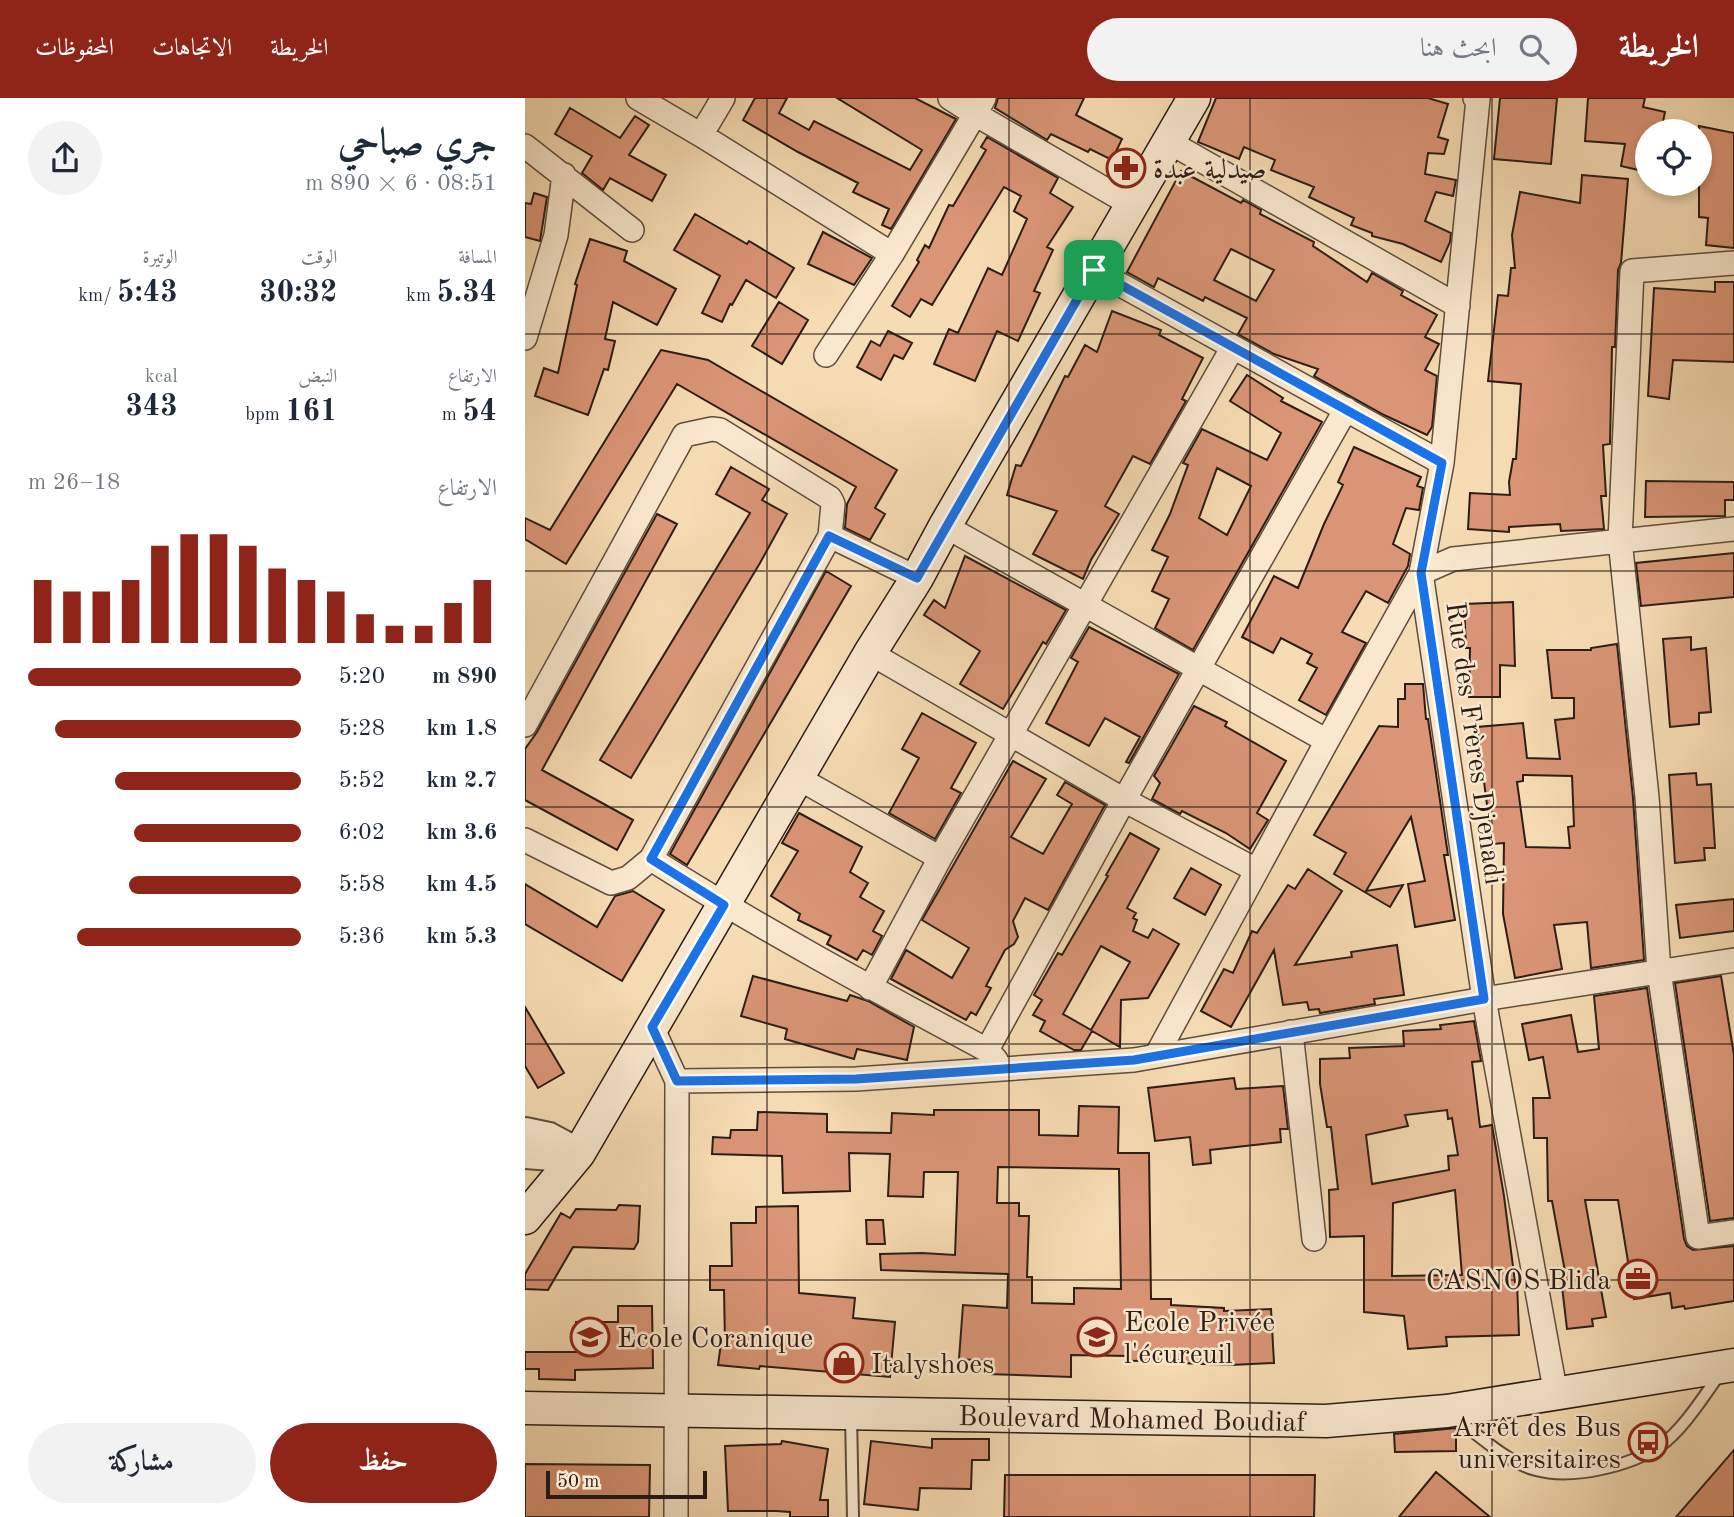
<!DOCTYPE html>
<html lang="ar">
<meta charset="utf-8">
<style>
body{margin:0;font-family:"Old Standard TT",Amiri,serif;background:#f2f2f3;color:#1f2937;direction:rtl;height:100vh;display:flex;flex-direction:column;font-size:26px;white-space:nowrap}
*{box-sizing:border-box;margin:0}
p{font-size:23px;color:#747a83}
.icon{flex:none;width:38px;height:38px;fill:none;stroke:currentColor;stroke-width:2;stroke-linecap:round;stroke-linejoin:round}
.map{position:relative;flex:1;overflow:hidden;direction:ltr}
.sheet{display:flex;flex-direction:column;background:#fff;width:525px}
.sheet>*{flex:none}
.fabs{position:absolute;left:1110px;top:21px;display:grid;gap:14px}
.fabs a{display:grid;place-items:center;width:77px;height:77px;border-radius:50%;background:#fff;box-shadow:0 4px 10px #0003;font-size:35px}
.scale{position:absolute;left:21px;bottom:18px;width:161px;box-sizing:border-box;padding-left:7px;border:4px solid #2b1d15;border-top:0;font-size:19px;line-height:24px;white-space:nowrap;color:#2b1d15;-webkit-text-stroke:5px #f9e8ce;paint-order:stroke}
.pin{position:absolute;display:grid;place-items:center;width:60px;height:60px;color:#fff;margin:-30px;border-radius:14px;box-shadow:0 4px 10px #0006}
.round{display:grid;place-items:center;flex:none;width:74px;height:74px;border-radius:37px;background:#f2f2f3}
.head{display:flex;align-items:center;justify-content:space-between;height:119px;padding:0 28px}
h1{font-size:38px;font-weight:700;line-height:52px}
.figures{display:grid;grid-template-columns:repeat(3,1fr);gap:10px;height:119px;padding:7px 28px}
.figures div{display:grid;align-content:center}
.figures b{font-size:30px;font-weight:700}
.figures small{font-size:19px;font-weight:400}
.figures p{font-size:19px}
.chart{height:196px;padding:14px 28px}
.chart p{display:flex;justify-content:space-between}
.chart svg{width:100%;height:126px;margin-top:7px;stroke:#8f2418;stroke-width:6}
.cta{display:flex;gap:14px;margin-top:auto;padding:14px 28px}
.cta a{flex:1;height:80px;border-radius:42px;background:#8f2418;color:#fff;font-size:28px;font-weight:700;line-height:80px;text-align:center}
.cta a+a{background:#f2f2f3;color:#1f2937}
ul{padding:0 28px;list-style:none;font-size:23px}
li{display:grid;grid-template-columns:112px 84px 1fr;align-items:center;height:52px}
li i{height:18px;border-radius:9px;background:#8f2418}
header{display:flex;align-items:center;gap:42px;box-sizing:border-box;height:98px;padding:0 35px;background:#8f2418;color:#fff}
header strong{font-size:33px}
nav{display:flex;gap:38px;margin-inline-start:auto;font-size:24px}
.search{width:490px;height:63px;background:#f2f2f3;display:flex;align-items:center;gap:18px;box-sizing:border-box;padding:0 24px;border-radius:38px;color:#747a83;font-size:26px}
main{display:flex;flex:1;min-height:0}
.map>svg:first-child{display:block}
.building{fill:#da9576;stroke:#2b1d15;stroke-width:2;fill-rule:evenodd}
.lines{fill:none;stroke-linecap:round;stroke-linejoin:round}
.service-casing{stroke:#5e4d3d;stroke-width:14}
.minor-casing{stroke:#5e4d3d;stroke-width:26}
.tertiary-casing{stroke:#5e4d3d;stroke-width:32}
.secondary-casing{stroke:#2b1d15;stroke-width:35}
.service{stroke:#f9e8ce;stroke-width:10}
.minor{stroke:#f9e8ce;stroke-width:23}
.tertiary{stroke:#f9e8ce;stroke-width:28}
.secondary{stroke:#f9e8ce;stroke-width:32}
.route-casing{stroke:#fff;stroke-width:14}
.route{stroke:#1a73e8;stroke-width:9}
.grid{fill:none;stroke:#2b1d15;stroke-width:2;stroke-opacity:0.55}
.labels{text-anchor:middle;stroke-width:5;stroke-linejoin:round;paint-order:stroke}
.poi-label{font-size:28px;fill:#2b1d15;stroke:#f9e8ce;text-anchor:start}
.street-label{font-size:28px;fill:#2b1d15;stroke:#f9e8ce}
</style>
<header>
<strong>الخريطة</strong>
<div class="search"><svg class="icon" aria-label="search" viewBox="0 0 24 24"><circle cx="10" cy="10" r="6"/><path d="M15 15l6 6"/></svg>ابحث هنا</div>
<nav><a>الخريطة</a><a>الاتجاهات</a><a>المحفوظات</a></nav>
</header>
<main>
<div class="map">
<svg width="1209" height="1419" viewBox="0 0 1209 1419">
<rect width="100%" height="100%" fill="#f6dcb4"/>
<filter id="stains"><feTurbulence type="fractalNoise" baseFrequency=".00286" numOctaves="4"/><feColorMatrix values="0 0 0 0 .2 0 0 0 0 .09 0 0 0 0 .02 0 0 0 .5 -.17"/></filter>
<radialGradient id="worn" r=".72"><stop offset=".6" stop-color="#630" stop-opacity="0"/><stop offset="1" stop-color="#630" stop-opacity=".3"/></radialGradient>
<path class="building" d="M230,0H262L254,15L284,32L289,23L385,72L397,52L312,0H390L431,21L366,131L357,127L364,111L328,94L333,85L273,54L218,22Z
M473,0H559L551,17L597,41L587,62L565,51L563,54L526,36L522,42L470,10Z
M691,0H903L923,6L913,39L923,42L919,56L903,55L900,76L931,82L928,98L911,94L900,123L926,135L925,144L916,164L878,146L847,138V135L826,127L829,120L784,99L789,89L746,72L750,62L719,49L714,61L673,44Z
M975,0H1032L1026,66L969,61Z
M1063,0H1120L1118,9L1140,14L1136,33H1122V74L1096,68L1100,46L1060,43Z
M45,10L95,40L110,18L124,27L104,57L141,77L127,103L85,80L78,92L57,75L67,58L30,36Z
M1174,28L1209,35V150L1181,147L1183,120L1174,119Z
M462,39L533,80L525,95L548,109L522,149L528,152L509,193L515,195L493,243L472,233L450,283L409,266L424,231L433,235L463,170L477,177L502,121L489,113L496,98L479,89L407,207L396,201L385,219L367,208L394,164L392,162L400,147L404,150L424,107L428,108L461,52L456,49Z
M656,73L716,105L718,102L736,112L735,116L789,144L788,148L842,184L847,175L878,193L876,197L912,217L900,239L914,246L900,272L912,278L907,329L902,337L859,317L789,278L793,271L749,256L713,236L722,220L680,199L678,203L633,180L629,189L602,174ZM706,151L749,172L731,203L689,182Z
M1057,77L1103,81L1096,165L1093,172L1090,249H1087L1085,346L1078,347L1081,398H1076L1079,431L1036,433L1035,426L984,429V434L943,431L945,395L985,397L984,384L988,361H991L996,286L963,283L973,197L983,198L986,170H990L987,137L995,94L1055,105Z
M9,95L22,99L15,143L0,139V105L6,106Z
M170,116L222,146L224,143L269,170L251,200L221,182L207,207L205,206L197,224L177,215L195,178L149,152Z
M298,134L347,160L329,187L283,166Z
M65,141L102,153L99,163L151,191L132,227L88,204L80,241L90,243L83,272L79,271L63,317L10,298L19,270L33,275L52,187L50,186Z
M1190,184H1209V264L1148,262L1144,301L1123,298L1129,190L1190,194Z
M254,204L283,222L257,266L227,248Z
M587,213L636,232L634,237L678,260L657,301L661,303L625,366L608,358L580,408L594,416L566,462L558,481L508,456L532,413L482,397L491,367L496,368L540,278L543,279L560,247L572,254Z
M363,233L387,245L378,261L369,257L356,282L332,269L346,243L355,248Z
M136,252L183,262L372,372L350,410L360,416L345,442L320,430L322,406L331,389L152,286L41,466L0,441V420L25,432Z
M722,277L758,300L756,303L797,324L668,552L630,530L644,501L627,493L643,459L627,452L645,416L663,367L658,365L677,331L742,362L756,335L705,303ZM692,370L726,388L702,437L674,420Z
M829,349L896,379L892,388L898,390L894,412L881,410L868,446L885,456L883,468L863,505L841,493L817,534L841,545L801,617L774,602L792,570L782,565L787,556L756,540L748,555L717,539L749,478L773,490L799,426L818,387L813,384Z
M206,369L244,391L237,402L262,416L235,465L106,680L75,662L225,415L191,396Z
M1121,383L1209,384V402H1200V418L1120,419Z
M132,416L152,426L17,672L108,722L92,752L0,702V651L12,634Z
M1209,455V499L1116,508L1111,465Z
M440,458L541,512L521,546L518,544L478,611L435,586L455,553L399,517L409,502L420,510Z
M301,473L326,488L162,767L145,756Z
M988,504L990,568L975,567V599H944L945,550H941L939,506Z
M564,529L654,576L604,665L601,664L615,639L580,620L564,648L521,625L553,564L546,560Z
M1166,539V552L1181,550L1186,614L1174,615V626L1145,629L1138,541Z
M1092,546L1108,700L1119,862L1066,870L1062,824L1029,827L1037,871L990,880L978,816L979,745L967,746L952,629L998,625L1002,660L1035,661L1030,622L1049,620V600H1027L1022,552H1066V550ZM998,677L1047,678L1049,728L1043,729L1045,750L1001,749L992,684L998,683Z
M880,586H898L901,621H903L923,757H919L930,822L890,829L883,786L900,783L886,719L841,793L878,787L865,809L809,776L821,755L789,737L854,628L873,629V601H880Z
M669,608L702,624L700,628L761,663L732,715L743,722L725,751L701,735L657,713L655,716L627,701L635,685L629,678Z
M397,615L451,645L426,690L436,695L410,741L364,715L394,660L377,651Z
M488,663L521,681L486,739L518,756L547,706L532,697L540,684L580,707L523,812L500,800L488,823L493,839L489,846L480,852L461,888L466,890L451,917L446,914L441,922L366,881L381,852L427,880L444,850L397,822Z
M1171,675L1172,687L1186,686L1190,750H1179L1180,762L1150,765L1144,677Z
M274,715L337,749L325,774L343,785L335,799L359,813L348,833L357,838L347,857L338,852L332,862L302,846L306,838L273,822L275,816L246,798L273,753L257,745Z
M605,735L634,751L602,810L611,815L608,820L612,822L608,833L623,840L628,831L654,846L623,900L596,902L595,949L567,933L556,952H549L515,933L520,923L508,917L517,902L509,897L533,855L537,857L583,778L581,777ZM576,848L605,864L566,932L538,916Z
M666,770L696,787L680,817L649,800Z
M783,771L817,793L770,867L827,859L826,854L872,847L879,897L849,901L850,906L795,915L794,911L784,912L782,904L758,907L749,852L706,929L676,913L699,871L708,875L727,833L732,835L763,787L770,791Z
M0,786L72,829L90,798L108,793L139,812L97,883L0,826Z
M1209,801V833L1155,840L1151,807Z
M228,878L322,903L325,897L343,903L389,929L382,962L332,951L329,961L260,941L262,931L216,918Z
M1196,878L1209,957V1120L1185,1123L1150,885Z
M1122,890L1159,1141L1162,1148L1168,1152L1209,1148V1203L1160,1211L1159,1208L1147,1210L1145,1195L1109,1201L1093,1102H1060L1081,1219L1067,1221L1068,1228L1042,1231L1036,1180L1041,1179L1027,1103H1023L1022,1040H1009L1008,1000H1025L1018,959L1004,962L997,926L1046,917L1053,954L1074,951L1069,898Z
M0,909L39,975L13,990L0,968Z
M949,923L956,963L947,964L955,1029L967,1027L979,1098L990,1184H992L994,1237L921,1239L922,1248L883,1251L879,1218L839,1214V1138L805,1139L804,1092L813,1091L806,1029H802L795,986V961L825,960L824,950L879,948L878,933L916,931L915,927ZM922,1012L923,1021L927,1020L933,1057L923,1058L924,1072L847,1086L841,1037L883,1028L880,1017ZM930,1092L937,1177L867,1178L868,1105Z
M709,980L711,991L758,988L763,1031H755L756,1044L685,1052L686,1065L668,1067L665,1039L630,1043L623,990Z
M554,1008L594,1009L593,1055H624L626,1201H646V1207L699,1210V1213L746,1211L749,1265L706,1267L654,1265V1262L604,1263V1258L546,1257V1279L462,1276L463,1263L434,1261L438,1207L482,1210L483,1176L356,1172L355,1156L397,1155L430,1157L433,1074H399L398,1099L363,1098L365,1056L324,1055L325,1093L258,1095L257,1058L187,1056L188,1039L205,1040L206,1032H232L233,1014L302,1016V1034L366,1035L367,1015L409,1017V1012H514V1037L553,1038ZM473,1069L594,1071L596,1191L549,1190V1206L507,1205V1179H502L504,1118H494V1105H472Z
M94,1107L115,1108L113,1144L109,1151L48,1149L23,1192L0,1191V1176L36,1115L45,1120L51,1111L91,1112Z
M273,1108L274,1195L330,1200L328,1220L370,1224L365,1279L235,1268L234,1271L193,1267L196,1245H200L199,1192H185V1168H207L206,1125H231V1109Z
M341,1122H358L360,1146H342Z
M93,1208H127L128,1270L50,1272V1282L14,1281V1271H0V1254H51V1224H93Z
M931,1330V1353L870,1354L869,1336Z
M407,1341H464V1362H447L446,1391L395,1390L393,1412L339,1406L346,1343L407,1350Z
M257,1343L303,1351L295,1402H303V1419H265V1414L251,1413H203L200,1348L256,1346Z
M1209,1352V1419H1151Z
M0,1366L125,1367L124,1419H0Z
M911,1374L965,1419H874Z
M480,1377H790L789,1419H479Z"/>
<g class="lines">
<defs>
<path id="service" d="M326,1317L328,1419
M929,1319C952,1336 983,1365 1011,1372C1047,1382 1105,1368 1135,1348C1157,1333 1179,1298 1194,1277"/>
<path id="minor" d="M113,0L176,37L367,156L301,257
M459,0L450,16L607,107
M950,0L953,1L917,365L896,475L959,901L1031,1297
M176,37L198,0
M644,44L933,208
M0,48L107,132
M367,156L450,16L425,0
M1209,165L1107,173L1095,442L1122,699L1134,873L1173,1139L1209,1134
M569,172L917,365
M0,240L31,137L39,77
M420,428L802,643
M305,438L392,480
M345,555L599,702L731,772
M0,627L159,337L187,331L195,332L305,400L308,406L305,438L126,761L103,780L86,785L0,742
M273,680L415,760
M126,761C235,830 348,891 462,952L471,962
M345,890L415,760L708,249
M127,929L152,983L151,1419
M766,934L789,1141
M462,952L599,702L821,311
M631,958L802,643L896,475L928,461L1209,431
M152,983L331,981L609,962L959,901L1209,862"/>
<path id="tertiary" d="M0,1034L24,1039L54,1055
M0,1056L26,1058L54,1055"/>
<path id="secondary" d="M0,1120L54,1055L345,555L392,480L420,428L669,0
M0,1310L801,1323L922,1313L1209,1267"/>
</defs>
<use href="#service" class="service-casing"/>
<use href="#minor" class="minor-casing"/>
<use href="#tertiary" class="tertiary-casing"/>
<use href="#secondary" class="secondary-casing"/>
<use href="#service" class="service"/>
<use href="#minor" class="minor"/>
<use href="#tertiary" class="tertiary"/>
<use href="#secondary" class="secondary"/>
</g>
<g class="lines">
<defs>
<path id="route" d="M569,172L917,365L896,475L959,901L609,962L331,981L152,983L127,929L199,807L126,761L304,438L392,480Z"/>
</defs>
<use href="#route" class="route-casing"/>
<use href="#route" class="route"/>
</g>
<path class="grid" d="M242,0V1419M484,0V1419M725,0V1419M967,0V1419M0,236H1209M0,473H1209M0,709H1209M0,946H1209M0,1182H1209"/>
<defs>
<symbol id="pharmacy-ring" viewBox="-11 -11 22 22"><circle r="9.5" fill="#f9e8ce" stroke="#8f2418" stroke-width="1.5"/><path d="M-2-6h4v4h4v4h-4v4h-4v-4h-4v-4h4Z" fill="#8f2418"/></symbol>
<symbol id="office-ring" viewBox="-11 -11 22 22"><circle r="9.5" fill="#f9e8ce" stroke="#8f2418" stroke-width="1.5"/><path d="M-6-3h4V-5.5h4V-3h4V5H-6ZM-1-4.5V-3h2v-1.5ZM-6 0V1H6V0Z" fill="#8f2418"/></symbol>
<symbol id="school-ring" viewBox="-11 -11 22 22"><circle r="9.5" fill="#f9e8ce" stroke="#8f2418" stroke-width="1.5"/><path d="M0-5L7-2L0 1L-7-2ZM-4 1L0 2.5L4 1V4Q0 6-4 4Z" fill="#8f2418"/></symbol>
<symbol id="shop-ring" viewBox="-11 -11 22 22"><circle r="9.5" fill="#f9e8ce" stroke="#8f2418" stroke-width="1.5"/><path d="M-5-2.5h2.3a2.7 3.5 0 0 1 5.4 0H5L5.5 6h-11ZM-1.5-2.5h3a1.5 2.3 0 0 0-3 0Z" fill="#8f2418"/></symbol>
<symbol id="bus-ring" viewBox="-11 -11 22 22"><circle r="9.5" fill="#f9e8ce" stroke="#8f2418" stroke-width="1.5"/><path d="M-5-6H5V4H4V6H2V4H-2V6H-4V4H-5ZM-3.5-4V0h7V-4ZM-3.5 1.2v1.5H-2V1.2ZM2 1.2v1.5H3.5V1.2Z" fill="#8f2418"/></symbol>
</defs>
<g fill-rule="evenodd">
<use href="#pharmacy-ring" x="579" y="48" width="44" height="44"/>
<use href="#office-ring" x="1091" y="1159" width="44" height="44"/>
<use href="#school-ring" x="43" y="1217" width="44" height="44"/>
<use href="#school-ring" x="550" y="1217" width="44" height="44"/>
<use href="#shop-ring" x="297" y="1243" width="44" height="44"/>
<use href="#bus-ring" x="1101" y="1322" width="44" height="44"/>
</g>
<g class="labels">
<g class="poi-label">
<text x="628" y="80">صيدلية عبدة</text>
<text x="1086" y="1191" text-anchor="end">CASNOS Blida</text>
<text x="599" y="1233">Ecole Privée<tspan x="599" dy="32">l'écureuil</tspan></text>
<text x="92" y="1249">Ecole Coranique</text>
<text x="346" y="1275">Italyshoes</text>
<text x="1096" y="1338" text-anchor="end">Arrêt des Bus<tspan x="1096" dy="32">universitaires</tspan></text>
</g>
<g class="street-label">
<text transform="translate(951 645) rotate(82)" y="10">Rue des Frères Djenadi</text>
<text transform="translate(607 1320) rotate(1)" y="10">Boulevard Mohamed Boudiaf</text>
</g>
</g>
<rect width="100%" height="100%" filter="url(#stains)"/>
<rect width="100%" height="100%" fill="url(#worn)"/>
</svg>
<div class="fabs">
<a><svg class="icon" aria-label="locate" viewBox="0 0 24 24"><circle cx="12" cy="12" r="6"/><path d="M12 2v4M12 18v4M2 12h4M18 12h4"/></svg></a>
</div>
<div class="scale">50 m</div>
<div class="pin" style="left:569px;top:172px;background:#1e9e55"><svg class="icon" aria-label="arrive" viewBox="0 0 24 24"><path d="M6 21V4h12l-3 4 3 4H6"/></svg></div>
</div>
<section class="sheet">
<div class="head"><div><h1>جري صباحي</h1><p>08:51 · 6 × 890 m</p></div><a class="round"><svg class="icon" aria-label="share" viewBox="0 0 24 24"><path d="M12 15V3M7 8l5-5 5 5M5 13v7h14v-7"/></svg></a></div>
<div class="figures">
<div><p>المسافة</p><b>5.34<small> km</small></b></div>
<div><p>الوقت</p><b>30:32</b></div>
<div><p>الوتيرة</p><b>5:43<small> /km</small></b></div>
</div>
<div class="figures">
<div><p>الارتفاع</p><b>54<small> m</small></b></div>
<div><p>النبض</p><b>161<small> bpm</small></b></div>
<div><p>kcal</p><b>343</b></div>
</div>
<div class="chart"><p><span>الارتفاع</span>18–26 m</p>
<svg viewBox="0 0 160 44" preserveAspectRatio="none"><path d="M5 44V22M15 44V26M25 44V26M35 44V22M45 44V10M55 44V6M65 44V6M75 44V10M85 44V18M95 44V22M105 44V26M115 44V34M125 44V38M135 44V38M145 44V30M155 44V22"/></svg>
</div>
<ul>
<li><b>890 m</b>5:20<i style="width:100%"></i></li>
<li><b>1.8 km</b>5:28<i style="width:90%"></i></li>
<li><b>2.7 km</b>5:52<i style="width:68%"></i></li>
<li><b>3.6 km</b>6:02<i style="width:61%"></i></li>
<li><b>4.5 km</b>5:58<i style="width:63%"></i></li>
<li><b>5.3 km</b>5:36<i style="width:82%"></i></li>
</ul>
<div class="cta"><a>حفظ</a><a>مشاركة</a></div>
</section>
</main>
